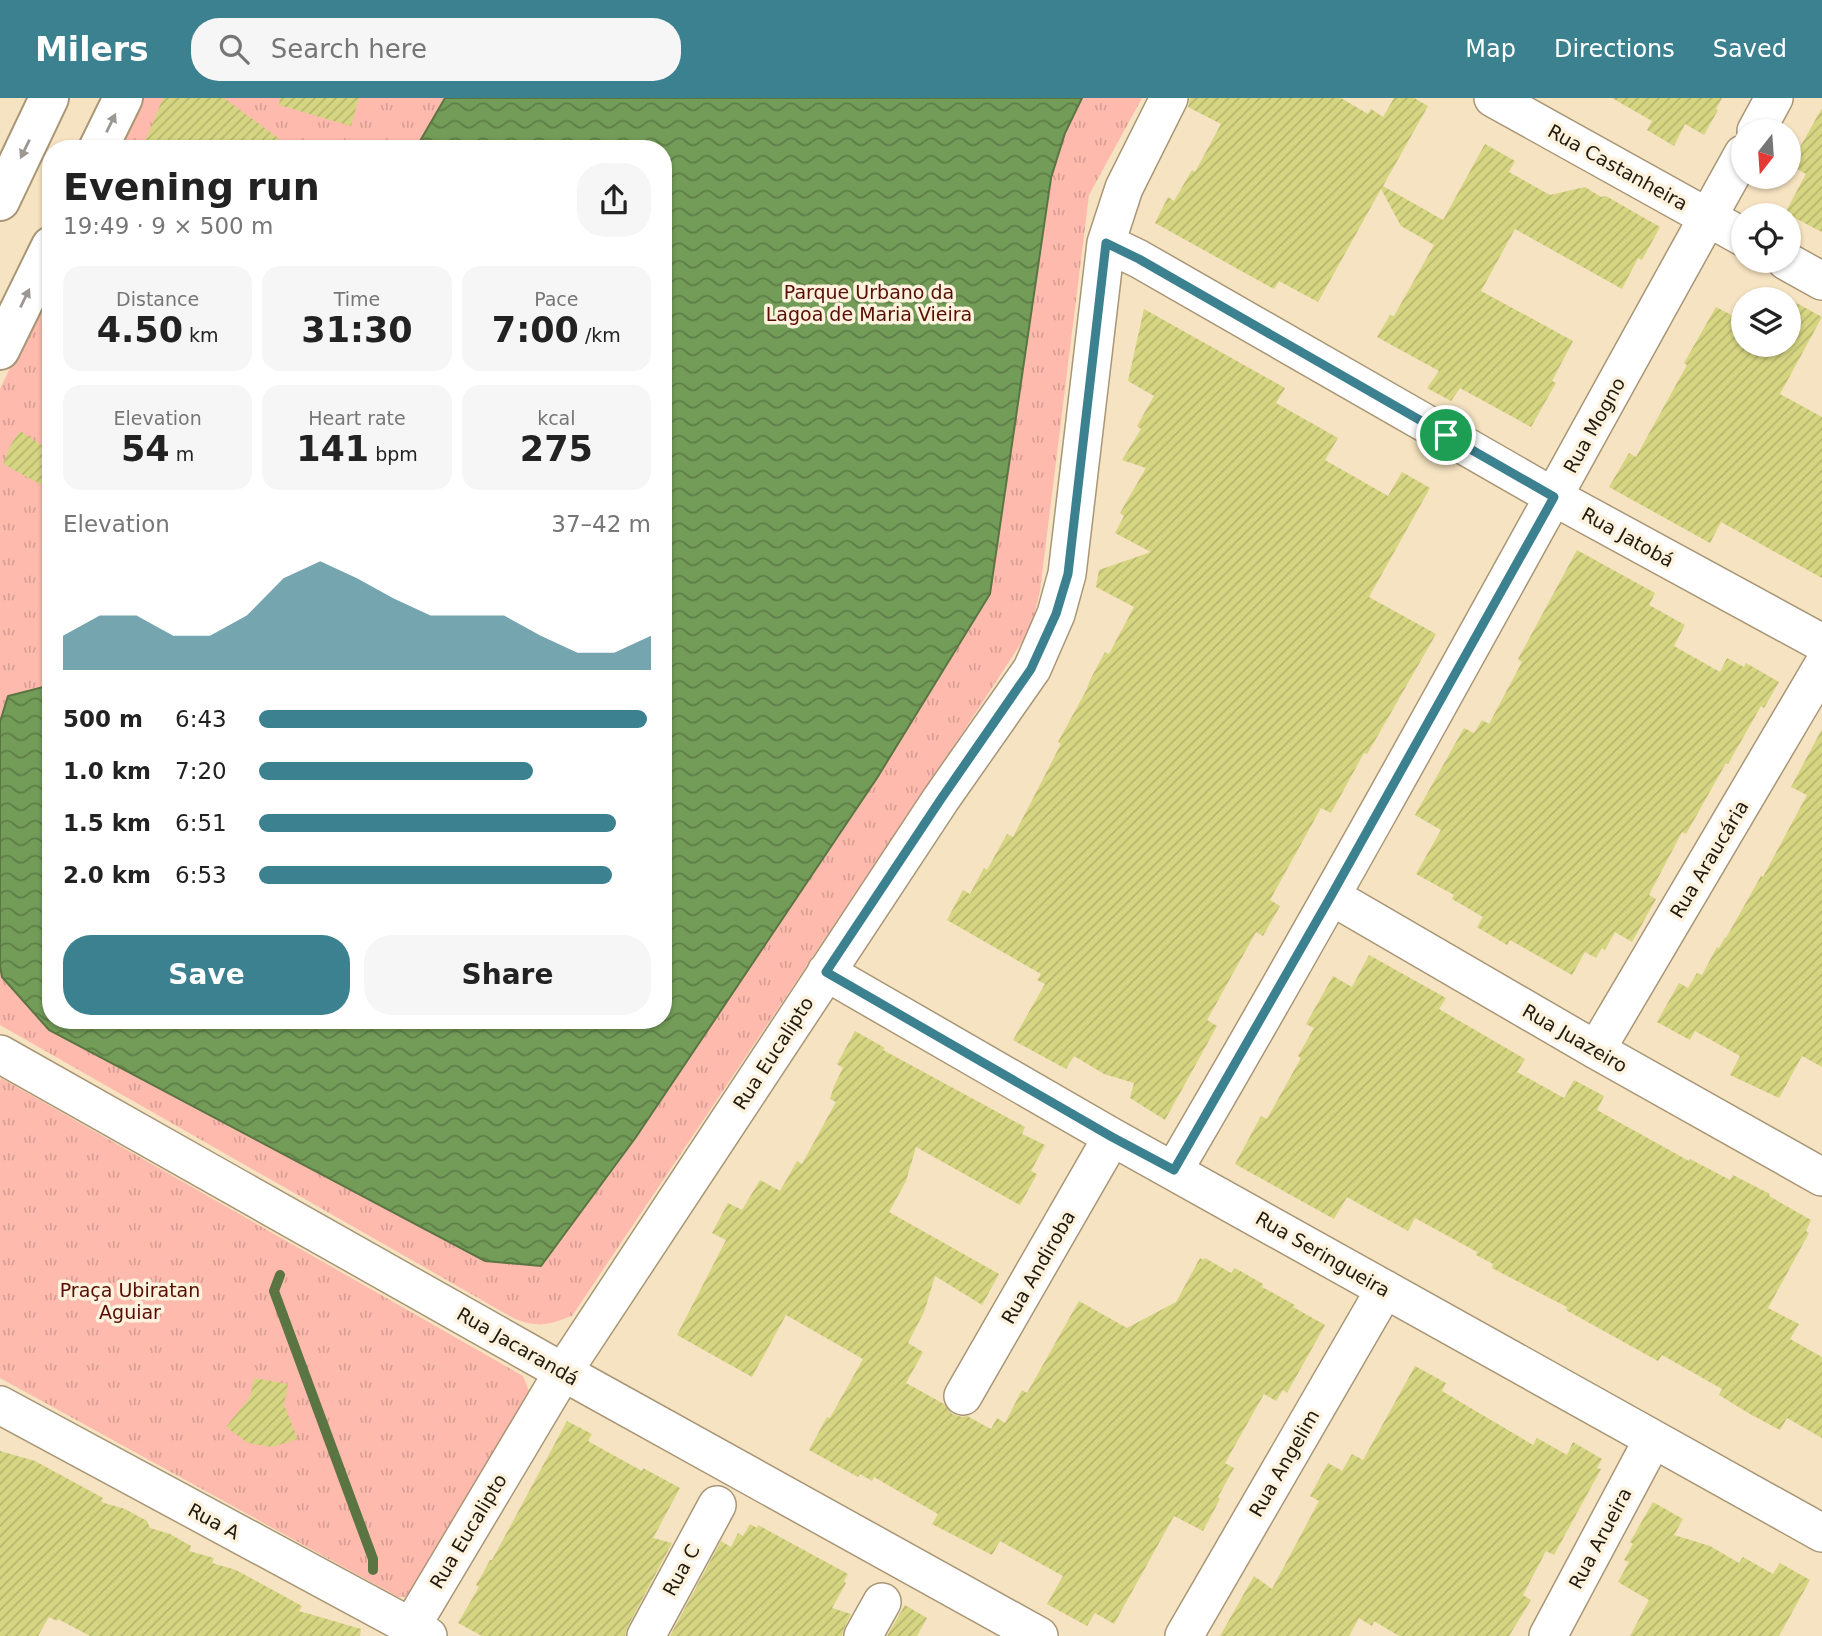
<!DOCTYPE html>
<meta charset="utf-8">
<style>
body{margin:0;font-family:"DejaVu Sans",sans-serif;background:#f6f6f6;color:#222;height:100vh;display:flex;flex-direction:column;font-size:26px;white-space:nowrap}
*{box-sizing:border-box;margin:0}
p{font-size:23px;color:#767676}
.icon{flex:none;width:38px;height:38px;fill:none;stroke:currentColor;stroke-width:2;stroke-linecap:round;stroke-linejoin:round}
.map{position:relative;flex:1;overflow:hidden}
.sheet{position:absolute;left:42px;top:42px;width:630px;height:889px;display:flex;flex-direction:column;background:#fff;border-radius:28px;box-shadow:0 2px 5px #0004}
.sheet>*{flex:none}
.needle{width:46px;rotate:197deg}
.fabs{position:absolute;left:1731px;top:21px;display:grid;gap:14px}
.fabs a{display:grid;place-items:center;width:70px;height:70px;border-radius:50%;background:#fff;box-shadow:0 2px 5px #0004;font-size:35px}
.pin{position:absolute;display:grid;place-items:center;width:60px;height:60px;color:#fff;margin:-30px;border:4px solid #fff;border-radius:50%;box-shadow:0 2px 7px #0007}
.round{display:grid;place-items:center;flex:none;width:74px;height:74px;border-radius:28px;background:#f6f6f6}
.overview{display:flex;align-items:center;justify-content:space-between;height:119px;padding:0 21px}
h1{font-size:38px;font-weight:700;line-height:52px}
.stats{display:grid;grid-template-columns:repeat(3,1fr);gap:10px;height:119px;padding:7px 21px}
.stats div{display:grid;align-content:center;border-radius:18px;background:#f6f6f6;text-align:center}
.stats b{font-size:35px;font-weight:700}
.stats small{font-size:19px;font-weight:400}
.stats p{font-size:19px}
.chart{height:196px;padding:14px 21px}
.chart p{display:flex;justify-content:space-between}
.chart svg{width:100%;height:126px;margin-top:7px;fill:#3c818f;opacity:.7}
.cta{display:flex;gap:14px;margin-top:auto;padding:14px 21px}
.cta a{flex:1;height:80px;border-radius:28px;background:#3c818f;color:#fff;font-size:28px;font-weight:700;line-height:80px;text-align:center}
.cta a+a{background:#f6f6f6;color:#222}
ul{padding:0 21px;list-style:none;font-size:23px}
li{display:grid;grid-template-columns:112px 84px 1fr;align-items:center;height:52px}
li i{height:18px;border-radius:9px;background:#3c818f}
header{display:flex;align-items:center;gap:42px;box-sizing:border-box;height:98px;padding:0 35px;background:#3c818f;color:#fff}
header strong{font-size:33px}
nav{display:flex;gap:38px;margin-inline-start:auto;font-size:24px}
.search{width:490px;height:63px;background:#f6f6f6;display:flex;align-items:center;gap:18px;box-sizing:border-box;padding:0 24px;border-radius:28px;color:#767676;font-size:26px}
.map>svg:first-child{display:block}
.park{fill:url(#park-tufts)}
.water{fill:url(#water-waves);stroke:#5a7542;stroke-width:2}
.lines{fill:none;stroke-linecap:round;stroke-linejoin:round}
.stream{stroke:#5a7542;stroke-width:10}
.building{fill:url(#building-hatch)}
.street-casing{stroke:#a89676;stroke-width:40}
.primary-casing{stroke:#a89676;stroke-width:42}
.street{stroke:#fff;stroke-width:37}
.primary{stroke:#fff;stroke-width:38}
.oneway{fill:#9b9892}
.route-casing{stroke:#fff;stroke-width:14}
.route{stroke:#3c818f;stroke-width:9}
.labels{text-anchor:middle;stroke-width:7;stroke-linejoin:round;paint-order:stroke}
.street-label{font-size:19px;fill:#20190d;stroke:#fdf2dd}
.park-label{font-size:19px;fill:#580d05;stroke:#fdf2dd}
</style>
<header>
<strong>Milers</strong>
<div class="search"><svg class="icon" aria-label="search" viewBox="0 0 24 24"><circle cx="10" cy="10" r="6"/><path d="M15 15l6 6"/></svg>Search here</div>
<nav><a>Map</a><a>Directions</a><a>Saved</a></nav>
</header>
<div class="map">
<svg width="1822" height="1538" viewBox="0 0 1822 1538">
<defs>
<pattern id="park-tufts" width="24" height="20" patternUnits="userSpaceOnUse" patternTransform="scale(1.75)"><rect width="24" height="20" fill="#febaad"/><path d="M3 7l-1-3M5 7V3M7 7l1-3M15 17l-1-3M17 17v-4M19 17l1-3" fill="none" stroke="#d99f94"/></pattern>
<pattern id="water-waves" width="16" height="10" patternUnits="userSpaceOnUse" patternTransform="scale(1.75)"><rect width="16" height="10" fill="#739c58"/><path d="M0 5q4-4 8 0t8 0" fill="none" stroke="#5e7e47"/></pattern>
<pattern id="building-hatch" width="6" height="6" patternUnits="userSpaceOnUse" patternTransform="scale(1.75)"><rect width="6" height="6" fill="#d5d582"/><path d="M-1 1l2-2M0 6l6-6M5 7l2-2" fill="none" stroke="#b7b66f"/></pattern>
</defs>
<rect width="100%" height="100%" fill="#f6e3c1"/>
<path class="park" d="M139,0H1142L1089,97L1040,493L1031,530L950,654L572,1218C547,1227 540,1230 515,1221L0,927V291L51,184V922H663V51H114Z
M1,980L523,1278L532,1300L411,1499H398L0,1280V983Z"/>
<path class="water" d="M445,0H1082L1065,35L1051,80L990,496L877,680L636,1039L541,1168L485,1163L49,932L2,879L0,868V624L8,598L51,587V922H663V51H333V43L416,50Z"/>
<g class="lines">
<path class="stream" d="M280,1177L274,1193L373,1461V1472"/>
</g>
<path class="building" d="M163,0H224L293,51H142Z
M280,0H359L351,28L279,7Z
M1190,0H1341L1368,16L1371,11L1383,19L1394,0H1414L1428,8L1383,88L1443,122L1485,46L1515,63L1509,74L1550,97L1585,89L1601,99L1606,98L1660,129L1642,162L1638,160L1622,191L1515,131L1481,193L1573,243L1552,283L1556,285L1531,329L1460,290L1451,303L1427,290L1439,273L1377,239L1390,217L1394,218L1434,147L1401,128L1381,91L1318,204L1279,183L1274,191L1155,125L1168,99L1174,103L1192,72L1195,74L1221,26L1188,9Z
M1612,0H1722L1716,11L1718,12L1704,37L1685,26L1674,48L1647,32L1652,23Z
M1822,10V134L1785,115L1806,76L1790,67Z
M1775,193L1822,219L1780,296L1822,319V480L1721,424L1710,445L1609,389L1629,355L1636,359L1687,267L1684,265L1716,209L1743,223V247H1788V201H1771Z
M1144,211L1285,290L1276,305L1338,340L1325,362L1388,398L1402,374L1430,390L1369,499L1436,536L1377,639L1367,656L1364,655L1331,715L1321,710L1270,802L1280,808L1263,838L1256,834L1207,922L1217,928L1165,1022L1130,1000L1134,985L1104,976L1074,958L1066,971L1013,942L1045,886L1037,882L1041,876L947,822L963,792L970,796L984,770L987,772L1007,736L1013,739L1061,646L1058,644L1087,591L1090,582L1105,554L1109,556L1134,509L1096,489L1099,472L1151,454L1115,435L1124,418L1120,415L1146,370L1122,362L1141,331L1137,328L1154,298L1128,283Z
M20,333L51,353V392L3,366L10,348Z
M1577,452L1655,495L1649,507L1685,527L1674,548L1720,574L1727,560L1744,569L1746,565L1779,584L1764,610L1761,608L1728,666L1726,665L1686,736L1682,734L1649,797L1656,801L1632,844L1615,834L1605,852L1602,850L1596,860L1585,854L1572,877L1510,842L1507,847L1477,829L1483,819L1452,801L1454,797L1416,776L1441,732L1415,717L1464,630L1474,635L1482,622L1489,626L1522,564L1518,561Z
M1822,631V969L1802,958L1779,1000L1730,977L1740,958L1695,933L1690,942L1657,924L1679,885L1688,890L1697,875L1702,877L1717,849L1719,850L1725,839L1726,840L1761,778L1763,779L1807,697L1791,689Z
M1369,857L1446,900L1439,911L1525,961L1517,974L1564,1000L1574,982L1604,998L1597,1012L1689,1063L1690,1061L1730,1082L1733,1077L1770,1096L1769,1098L1811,1122L1806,1133L1809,1135L1768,1210L1799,1226L1790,1241L1822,1259V1340L1787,1320L1780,1332L1750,1316L1719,1297L1722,1291L1662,1257L1658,1263L1566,1212L1567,1209L1492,1170L1493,1166L1476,1157L1477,1154L1415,1120L1408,1133L1347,1099L1334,1121L1235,1066L1261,1018L1267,1021L1301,960L1298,958L1314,930L1306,926L1333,878L1352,889Z
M855,933L885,950L883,952L1025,1029L1022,1036L1045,1047L1031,1073L1037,1076L1020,1107L916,1049L906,1083L889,1114L999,1176L982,1207L935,1178L924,1214L908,1245L923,1254L906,1285L944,1306L952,1316L962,1319L967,1318L991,1331L997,1320L1005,1325L1022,1292L1027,1295L1079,1203L1127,1230L1176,1204L1200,1160L1203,1162L1205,1160L1231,1175L1235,1170L1263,1186L1262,1189L1295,1207L1293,1209L1325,1227L1287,1295L1283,1292L1276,1303L1264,1296L1225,1365L1234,1370L1218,1399L1220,1401L1203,1433L1174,1418L1114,1526L1095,1515L1087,1528L1047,1506L1063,1478L1000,1443L992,1457L932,1426L938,1416L874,1379L872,1383L860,1376L858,1379L809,1352L827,1319L830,1320L863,1261L786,1217L752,1279L677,1237L726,1142L712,1135L728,1105L742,1112L760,1082L780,1093L797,1063L802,1066L836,1004L830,1001L834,988L843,970L837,966Z
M1415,1268L1446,1285L1442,1293L1533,1347L1537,1340L1567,1357L1573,1344L1602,1361L1597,1370L1601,1371L1554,1457L1546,1453L1523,1497L1531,1502L1509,1538H1399L1374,1523L1372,1528L1359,1520L1349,1538H1220L1254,1478L1272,1491L1319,1403L1310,1398L1328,1365L1342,1373L1352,1356L1363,1362Z
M254,1280L288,1286L284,1307L298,1341L272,1349L248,1345L226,1329L250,1299Z
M567,1323L592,1336L588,1343L642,1373L643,1370L680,1390L653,1440L672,1445L628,1528L625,1538H482L458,1525L479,1489L476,1487L483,1475L490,1462H492Z
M0,1353L35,1363L103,1400L101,1404L125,1411L147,1423L150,1430L170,1436L191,1448L189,1453L214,1460L212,1465L236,1472L302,1508L299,1513L361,1531L360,1538H90L58,1521L57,1523L49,1519L38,1538H0Z
M1653,1404L1683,1421L1674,1437L1710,1448L1739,1465L1743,1459L1773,1476L1780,1465L1810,1482L1779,1538H1630L1649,1502L1618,1484L1629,1464L1624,1462L1633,1446L1630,1444Z
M750,1426L757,1430L758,1427L848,1476L844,1483L846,1485L832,1510L851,1516L845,1528L842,1538H670L721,1443L731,1449L738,1435L743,1438Z
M905,1507L927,1520L917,1538H887Z"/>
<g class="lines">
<defs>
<path id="street" d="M1493,0L1743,139
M1756,33L1774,0
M1106,145L1139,161L1554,399L1822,545
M1786,163L1822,183
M1331,798L1596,952L1822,1079
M826,874L1112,1039L1822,1435
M1596,952L1822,569
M0,956L563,1274L1039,1538
M1174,1072C1370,737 1554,395 1743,56
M963,1298L1112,1039
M0,1307L428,1538
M411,1529L563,1274L941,701L1032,571L1056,516L1067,476L1106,145L1124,90L1169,0
M646,1538L717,1407
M863,1538L882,1504
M1184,1538L1385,1191
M1548,1538L1653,1341"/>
<path id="primary" d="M98,51L123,0
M0,103L49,0
M0,252L51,148"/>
</defs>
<use href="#street" class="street-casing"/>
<use href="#primary" class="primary-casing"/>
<use href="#street" class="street"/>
<use href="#primary" class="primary"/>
</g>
<defs><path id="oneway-solid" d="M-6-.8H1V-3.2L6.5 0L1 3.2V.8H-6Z" transform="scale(1.75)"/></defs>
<g class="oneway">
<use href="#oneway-solid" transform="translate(111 25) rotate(-64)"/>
<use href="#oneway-solid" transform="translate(25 51) rotate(116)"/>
<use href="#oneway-solid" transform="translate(25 200) rotate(-64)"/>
</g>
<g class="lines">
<defs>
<path id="route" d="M1106,145L1139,161L1554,399L1331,798L1174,1072L1112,1039L826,874L941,701L1031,571L1056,516L1068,476Z"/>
</defs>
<use href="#route" class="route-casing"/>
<use href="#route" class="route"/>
</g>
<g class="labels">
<g class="street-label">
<text transform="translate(1618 69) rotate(29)" y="7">Rua Castanheira</text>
<text transform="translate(1594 327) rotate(-61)" y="7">Rua Mogno</text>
<text transform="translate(1628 439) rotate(29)" y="7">Rua Jatobá</text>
<text transform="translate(1709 761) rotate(-59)" y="7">Rua Araucária</text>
<text transform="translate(1575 940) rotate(30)" y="7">Rua Juazeiro</text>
<text transform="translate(773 955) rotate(-57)" y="7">Rua Eucalipto</text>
<text transform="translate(1323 1156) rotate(30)" y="7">Rua Seringueira</text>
<text transform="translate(1038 1169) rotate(-60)" y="7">Rua Andiroba</text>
<text transform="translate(518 1248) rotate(30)" y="7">Rua Jacarandá</text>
<text transform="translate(1284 1365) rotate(-60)" y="7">Rua Angelim</text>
<text transform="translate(214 1423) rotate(28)" y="7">Rua A</text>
<text transform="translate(468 1433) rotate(-59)" y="7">Rua Eucalipto</text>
<text transform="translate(1600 1440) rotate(-62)" y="7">Rua Arueira</text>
<text transform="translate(681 1472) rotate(-61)" y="7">Rua C</text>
</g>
<g class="park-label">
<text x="869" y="201">Parque Urbano da<tspan x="869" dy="22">Lagoa de Maria Vieira</tspan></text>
<text x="130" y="1199">Praça Ubiratan<tspan x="130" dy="22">Aguiar</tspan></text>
</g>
</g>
</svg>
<div class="fabs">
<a><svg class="needle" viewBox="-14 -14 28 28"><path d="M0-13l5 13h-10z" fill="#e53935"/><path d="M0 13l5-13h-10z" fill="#767676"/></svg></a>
<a><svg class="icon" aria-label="locate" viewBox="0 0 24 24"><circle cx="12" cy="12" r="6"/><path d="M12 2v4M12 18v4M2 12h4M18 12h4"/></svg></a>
<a><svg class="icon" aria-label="layers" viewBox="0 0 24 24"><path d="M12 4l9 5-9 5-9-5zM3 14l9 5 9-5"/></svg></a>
</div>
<div class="pin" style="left:1446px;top:337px;background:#1e9e55"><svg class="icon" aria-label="arrive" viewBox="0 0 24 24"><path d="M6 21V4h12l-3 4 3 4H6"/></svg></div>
<section class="sheet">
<div class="overview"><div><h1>Evening run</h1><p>19:49 · 9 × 500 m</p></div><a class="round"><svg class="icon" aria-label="share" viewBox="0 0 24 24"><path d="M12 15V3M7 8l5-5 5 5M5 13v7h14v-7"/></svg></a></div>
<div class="stats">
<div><p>Distance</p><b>4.50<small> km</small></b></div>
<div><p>Time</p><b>31:30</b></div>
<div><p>Pace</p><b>7:00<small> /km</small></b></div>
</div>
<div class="stats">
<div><p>Elevation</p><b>54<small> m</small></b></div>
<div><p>Heart rate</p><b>141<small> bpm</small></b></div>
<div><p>kcal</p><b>275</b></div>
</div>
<div class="chart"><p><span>Elevation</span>37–42 m</p>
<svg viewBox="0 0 160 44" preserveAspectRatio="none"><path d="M0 44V32L10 25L20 25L30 32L40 32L50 25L60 12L70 6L80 12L90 19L100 25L110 25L120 25L130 32L140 38L150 38L160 32V44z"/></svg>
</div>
<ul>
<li><b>500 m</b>6:43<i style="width:99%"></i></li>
<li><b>1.0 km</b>7:20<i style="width:70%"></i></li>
<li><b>1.5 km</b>6:51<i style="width:91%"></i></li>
<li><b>2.0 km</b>6:53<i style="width:90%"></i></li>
</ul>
<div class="cta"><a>Save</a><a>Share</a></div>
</section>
</div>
